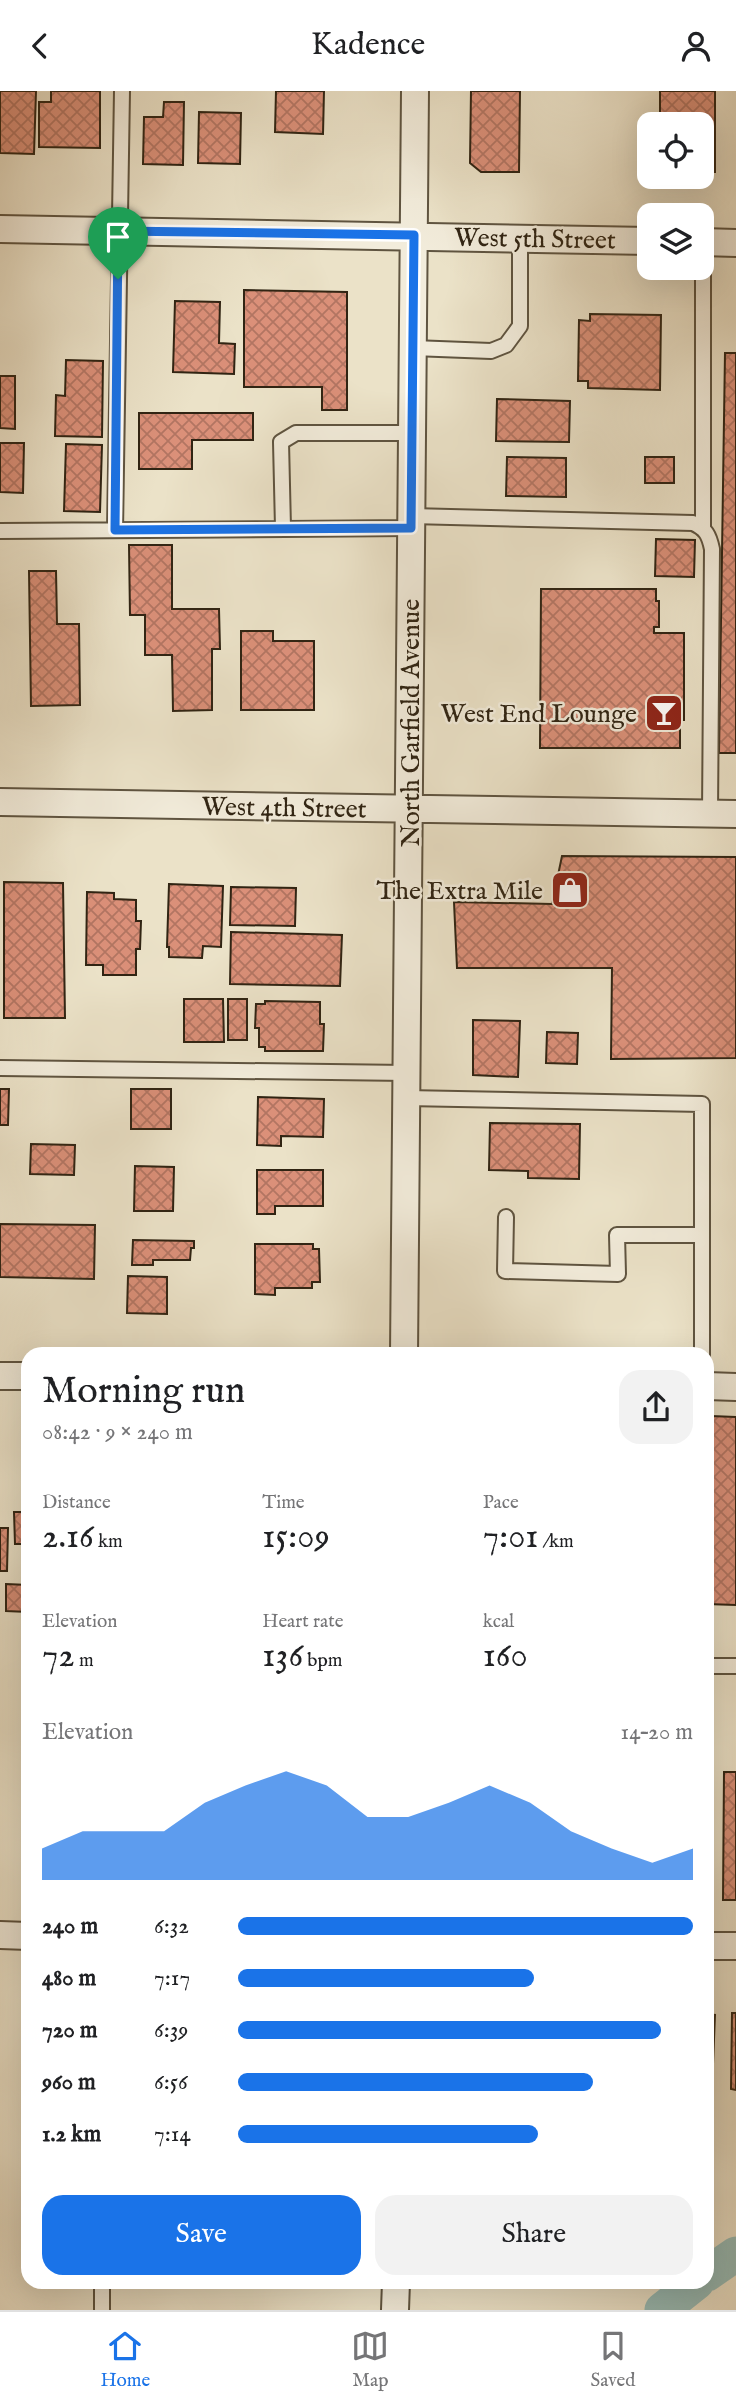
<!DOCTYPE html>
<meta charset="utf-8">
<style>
body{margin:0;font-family:"IM FELL English",serif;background:#f2f2f2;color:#202124;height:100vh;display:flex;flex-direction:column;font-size:26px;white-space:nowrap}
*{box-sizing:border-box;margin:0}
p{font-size:23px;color:#757577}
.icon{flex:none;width:38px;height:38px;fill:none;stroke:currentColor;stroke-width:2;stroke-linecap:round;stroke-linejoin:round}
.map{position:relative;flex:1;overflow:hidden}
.drawer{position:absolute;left:21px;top:1256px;width:693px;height:942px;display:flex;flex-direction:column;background:#fff;border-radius:21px;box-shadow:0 7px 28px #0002}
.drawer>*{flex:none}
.buttons{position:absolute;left:637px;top:21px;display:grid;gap:14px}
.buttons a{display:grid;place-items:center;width:77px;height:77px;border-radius:14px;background:#fff;box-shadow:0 7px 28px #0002;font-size:35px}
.pin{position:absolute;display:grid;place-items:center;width:60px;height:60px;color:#fff;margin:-72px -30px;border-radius:50% 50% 50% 0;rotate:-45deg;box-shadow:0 0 7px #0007}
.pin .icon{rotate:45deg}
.round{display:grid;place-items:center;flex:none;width:74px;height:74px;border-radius:21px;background:#f2f2f2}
.summary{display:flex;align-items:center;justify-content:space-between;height:119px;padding:0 21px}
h1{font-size:38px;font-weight:600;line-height:52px}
.stats{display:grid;grid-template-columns:repeat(3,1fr);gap:10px;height:119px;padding:7px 21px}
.stats div{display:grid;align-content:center}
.stats b{font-size:35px;font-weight:600}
.stats small{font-size:19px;font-weight:400}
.stats p{font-size:19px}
.chart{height:196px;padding:14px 21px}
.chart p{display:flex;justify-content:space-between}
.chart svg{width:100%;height:126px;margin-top:7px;fill:#1a73e8;opacity:.7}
.primary-button{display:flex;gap:14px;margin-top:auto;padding:14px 21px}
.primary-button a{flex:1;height:80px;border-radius:21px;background:#1a73e8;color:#fff;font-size:28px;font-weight:600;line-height:80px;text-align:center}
.primary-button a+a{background:#f2f2f2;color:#202124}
ul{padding:0 21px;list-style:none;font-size:23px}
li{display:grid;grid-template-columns:112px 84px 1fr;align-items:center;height:52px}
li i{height:18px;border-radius:9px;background:#1a73e8}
header{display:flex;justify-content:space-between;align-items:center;height:91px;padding:0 21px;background:#fff;font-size:32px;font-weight:600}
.dock{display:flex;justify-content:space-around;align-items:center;height:98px;border-top:2px solid #e0e0e0;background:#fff;font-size:19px;color:#757577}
.dock a{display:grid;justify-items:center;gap:4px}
.dock .on{color:#1a73e8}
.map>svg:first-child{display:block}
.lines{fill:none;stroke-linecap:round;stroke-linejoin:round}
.canal{stroke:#98bdb8;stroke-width:35}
.building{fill:url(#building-cross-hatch);stroke:#302413;stroke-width:2}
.service-casing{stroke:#5f5440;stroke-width:18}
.minor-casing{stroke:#5f5440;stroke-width:30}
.service{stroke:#f2ecdb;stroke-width:14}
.minor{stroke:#f2ecdb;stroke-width:26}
.route-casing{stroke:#fff;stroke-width:14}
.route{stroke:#1a73e8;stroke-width:9}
.labels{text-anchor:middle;stroke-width:5;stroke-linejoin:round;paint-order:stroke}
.street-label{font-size:26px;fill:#302413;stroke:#f2ecdb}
.poi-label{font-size:26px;fill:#302413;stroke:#f2ecdb;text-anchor:end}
</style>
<header><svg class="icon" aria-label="back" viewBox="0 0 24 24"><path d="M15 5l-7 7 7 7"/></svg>Kadence<svg class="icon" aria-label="person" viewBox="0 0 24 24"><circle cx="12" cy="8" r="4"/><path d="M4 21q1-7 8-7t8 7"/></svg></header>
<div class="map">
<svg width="736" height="2219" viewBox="0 0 736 2219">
<defs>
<pattern id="building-cross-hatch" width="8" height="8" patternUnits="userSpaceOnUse" patternTransform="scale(1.75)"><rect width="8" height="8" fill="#db9079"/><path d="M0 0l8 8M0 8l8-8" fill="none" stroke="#b27562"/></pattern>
</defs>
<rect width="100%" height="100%" fill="#ebe2c8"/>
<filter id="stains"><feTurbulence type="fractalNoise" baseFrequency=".00286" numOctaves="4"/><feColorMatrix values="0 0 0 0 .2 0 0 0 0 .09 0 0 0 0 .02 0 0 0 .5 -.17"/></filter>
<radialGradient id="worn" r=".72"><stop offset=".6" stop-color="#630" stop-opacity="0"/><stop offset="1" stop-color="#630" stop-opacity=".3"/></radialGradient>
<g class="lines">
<path class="canal" d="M707,2183L736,2163
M662,2219L697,2191"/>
</g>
<path class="building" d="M0,0H36L34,63L0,62Z
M51,0H100V57L39,56V11H51Z
M276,0H324L323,43L275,41Z
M471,0H520L519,81H481L470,72Z
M660,0H715V81H702V33H660Z
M164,11H184L183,74L143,73L144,26H163Z
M199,21L241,22L240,73L198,72Z
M244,199L347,201V319H322V296H244Z
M175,210L220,211L219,252L235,253L234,283L173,281Z
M590,223L661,224L660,299L588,297V290H578L579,229L590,230Z
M725,262H736V662H719Z
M66,269L103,270L102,346L55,345L56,304L65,305Z
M0,285H15V338L0,337Z
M497,308L570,310L569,351L496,350Z
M139,322H253V349H192V378H139Z
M0,352H24L23,402L0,401Z
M66,353L102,354L100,421L64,420Z
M507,366L566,367V406L506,405Z
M645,366H674V392H645Z
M656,448L695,449L694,486L655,485Z
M129,454H172V518H219L220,558H212V619L173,620L172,564H145V524H130Z
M29,480H56L57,533H79L80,614L31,615Z
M541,498H656V510H659V536H654V542H684V629H680V657H540Z
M241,540H273V550H314V619H241Z
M562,765L736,766V967L611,968L612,877H457L454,811L552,813Z
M4,791L63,792L65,927H4Z
M169,793L223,795L221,856L203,855L202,867L169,866V856H167Z
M231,796L296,797L295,835L230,834Z
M87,801L114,802V808L136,809V830H141L140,858H136V884H103V874H86Z
M231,841L342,844L340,895L230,893Z
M184,908H223L224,951H184Z
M228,908H247V949H228Z
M265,910L320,911V933H324L323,960H265V956H259V937H255L256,913H265Z
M473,929L520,930L518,986L473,984Z
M547,941L578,942L577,973L546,972Z
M0,998H9L8,1034H0Z
M131,998H171V1038H131Z
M258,1006L324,1008L323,1046L281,1045V1055L257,1054Z
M490,1032L580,1033L579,1088L528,1087V1080L489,1079Z
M31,1053L75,1054L74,1084L30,1083Z
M135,1075L174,1076L173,1120H134Z
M257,1079H323V1115H275V1123H257Z
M0,1133L95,1134L94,1188L0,1186Z
M133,1149L194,1150V1157H191L190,1169H153V1174H132Z
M255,1153H313V1158H319L320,1191H312V1197H275V1204L255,1203Z
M128,1185L167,1186V1223L127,1222Z
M711,1325L736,1326V1514L707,1513V1422Z
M14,1421H28V1453H15Z
M0,1437H8L7,1480H0Z
M6,1493L28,1494V1521L6,1520Z
M724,1681H736V1809H723Z
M22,1908H28V1943H22Z
M732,1922H736V1999L731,1998Z
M707,1923L715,1924L712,1997H707Z"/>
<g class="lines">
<defs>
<path id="service" d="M703,151V437
M413,257L491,260L506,254L520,235V147
M411,425L693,432C706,438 709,444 712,458L710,723
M283,437L281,351L296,342H412
M115,439L122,0
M0,440L411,437
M0,977L407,982
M406,1007L702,1013V1264
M506,1126L505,1180L618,1183L617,1144H702
M707,1575H736
M102,2219V2191"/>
<path id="minor" d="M0,138L649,150
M702,151L736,152
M0,711L736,723
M404,1264L415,0
M0,1285H28
M707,1295L736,1296
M0,1844L28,1845
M707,1855H736
M395,2219L396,2191"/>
</defs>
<use href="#service" class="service-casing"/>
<use href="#minor" class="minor-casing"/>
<use href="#service" class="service"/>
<use href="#minor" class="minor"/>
</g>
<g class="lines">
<defs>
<path id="route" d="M118,140L414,144L411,437L115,439Z"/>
</defs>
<use href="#route" class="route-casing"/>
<use href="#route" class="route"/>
</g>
<defs>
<symbol id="bar-square" viewBox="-11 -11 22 22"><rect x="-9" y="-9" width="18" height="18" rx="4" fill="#8f2418" stroke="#f2ecdb"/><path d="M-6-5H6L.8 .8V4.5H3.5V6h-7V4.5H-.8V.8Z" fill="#fff"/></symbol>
<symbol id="shop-square" viewBox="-11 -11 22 22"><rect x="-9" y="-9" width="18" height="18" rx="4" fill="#8f2418" stroke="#f2ecdb"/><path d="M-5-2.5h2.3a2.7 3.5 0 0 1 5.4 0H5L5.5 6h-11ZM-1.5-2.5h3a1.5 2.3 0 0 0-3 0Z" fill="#fff"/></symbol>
</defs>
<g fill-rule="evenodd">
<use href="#bar-square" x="642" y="600" width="44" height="44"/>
<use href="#shop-square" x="548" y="777" width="44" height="44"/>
</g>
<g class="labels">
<g class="street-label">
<text transform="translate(535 147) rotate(1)" y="9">West 5th Street</text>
<text transform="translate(410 632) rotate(-90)" y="9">North Garfield Avenue</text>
<text transform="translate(284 716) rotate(1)" y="9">West 4th Street</text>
</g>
<g class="poi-label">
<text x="637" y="631">West End Lounge</text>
<text x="543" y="808">The Extra Mile</text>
</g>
</g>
<rect width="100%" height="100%" filter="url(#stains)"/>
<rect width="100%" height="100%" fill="url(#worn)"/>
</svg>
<div class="buttons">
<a><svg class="icon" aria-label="locate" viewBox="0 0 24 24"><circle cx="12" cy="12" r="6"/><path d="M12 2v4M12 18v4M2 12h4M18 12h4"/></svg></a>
<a><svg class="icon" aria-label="layers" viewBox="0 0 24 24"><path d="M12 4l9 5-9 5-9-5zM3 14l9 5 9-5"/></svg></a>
</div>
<div class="pin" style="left:118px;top:188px;background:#1e9e55"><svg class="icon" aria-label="arrive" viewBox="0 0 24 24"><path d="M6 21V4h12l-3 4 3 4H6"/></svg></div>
<section class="drawer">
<div class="summary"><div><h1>Morning run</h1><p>08:42 · 9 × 240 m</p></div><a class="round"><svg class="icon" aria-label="share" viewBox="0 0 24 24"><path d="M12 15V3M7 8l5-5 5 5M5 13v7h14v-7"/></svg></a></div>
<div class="stats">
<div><p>Distance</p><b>2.16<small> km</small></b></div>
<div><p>Time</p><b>15:09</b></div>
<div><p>Pace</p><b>7:01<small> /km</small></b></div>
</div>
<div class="stats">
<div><p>Elevation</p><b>72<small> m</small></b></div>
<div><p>Heart rate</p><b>136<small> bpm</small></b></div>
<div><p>kcal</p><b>160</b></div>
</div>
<div class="chart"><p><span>Elevation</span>14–20 m</p>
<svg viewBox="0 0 160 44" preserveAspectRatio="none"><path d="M0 44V33L10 27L20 27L30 27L40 17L50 11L60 6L70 11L80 22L90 22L100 17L110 11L120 17L130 27L140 33L150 38L160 33V44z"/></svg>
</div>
<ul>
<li><b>240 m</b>6:32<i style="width:100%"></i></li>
<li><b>480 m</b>7:17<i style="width:65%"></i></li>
<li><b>720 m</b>6:39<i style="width:93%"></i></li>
<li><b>960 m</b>6:56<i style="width:78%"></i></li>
<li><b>1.2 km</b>7:14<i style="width:66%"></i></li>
</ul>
<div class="primary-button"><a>Save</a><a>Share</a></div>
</section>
</div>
<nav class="dock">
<a class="on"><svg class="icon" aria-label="home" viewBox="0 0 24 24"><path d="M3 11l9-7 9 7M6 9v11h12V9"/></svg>Home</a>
<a><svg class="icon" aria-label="map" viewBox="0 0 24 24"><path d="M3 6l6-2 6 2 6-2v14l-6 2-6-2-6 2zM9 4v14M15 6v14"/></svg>Map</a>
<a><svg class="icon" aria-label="saved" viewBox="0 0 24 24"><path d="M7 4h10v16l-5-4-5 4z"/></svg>Saved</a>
</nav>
